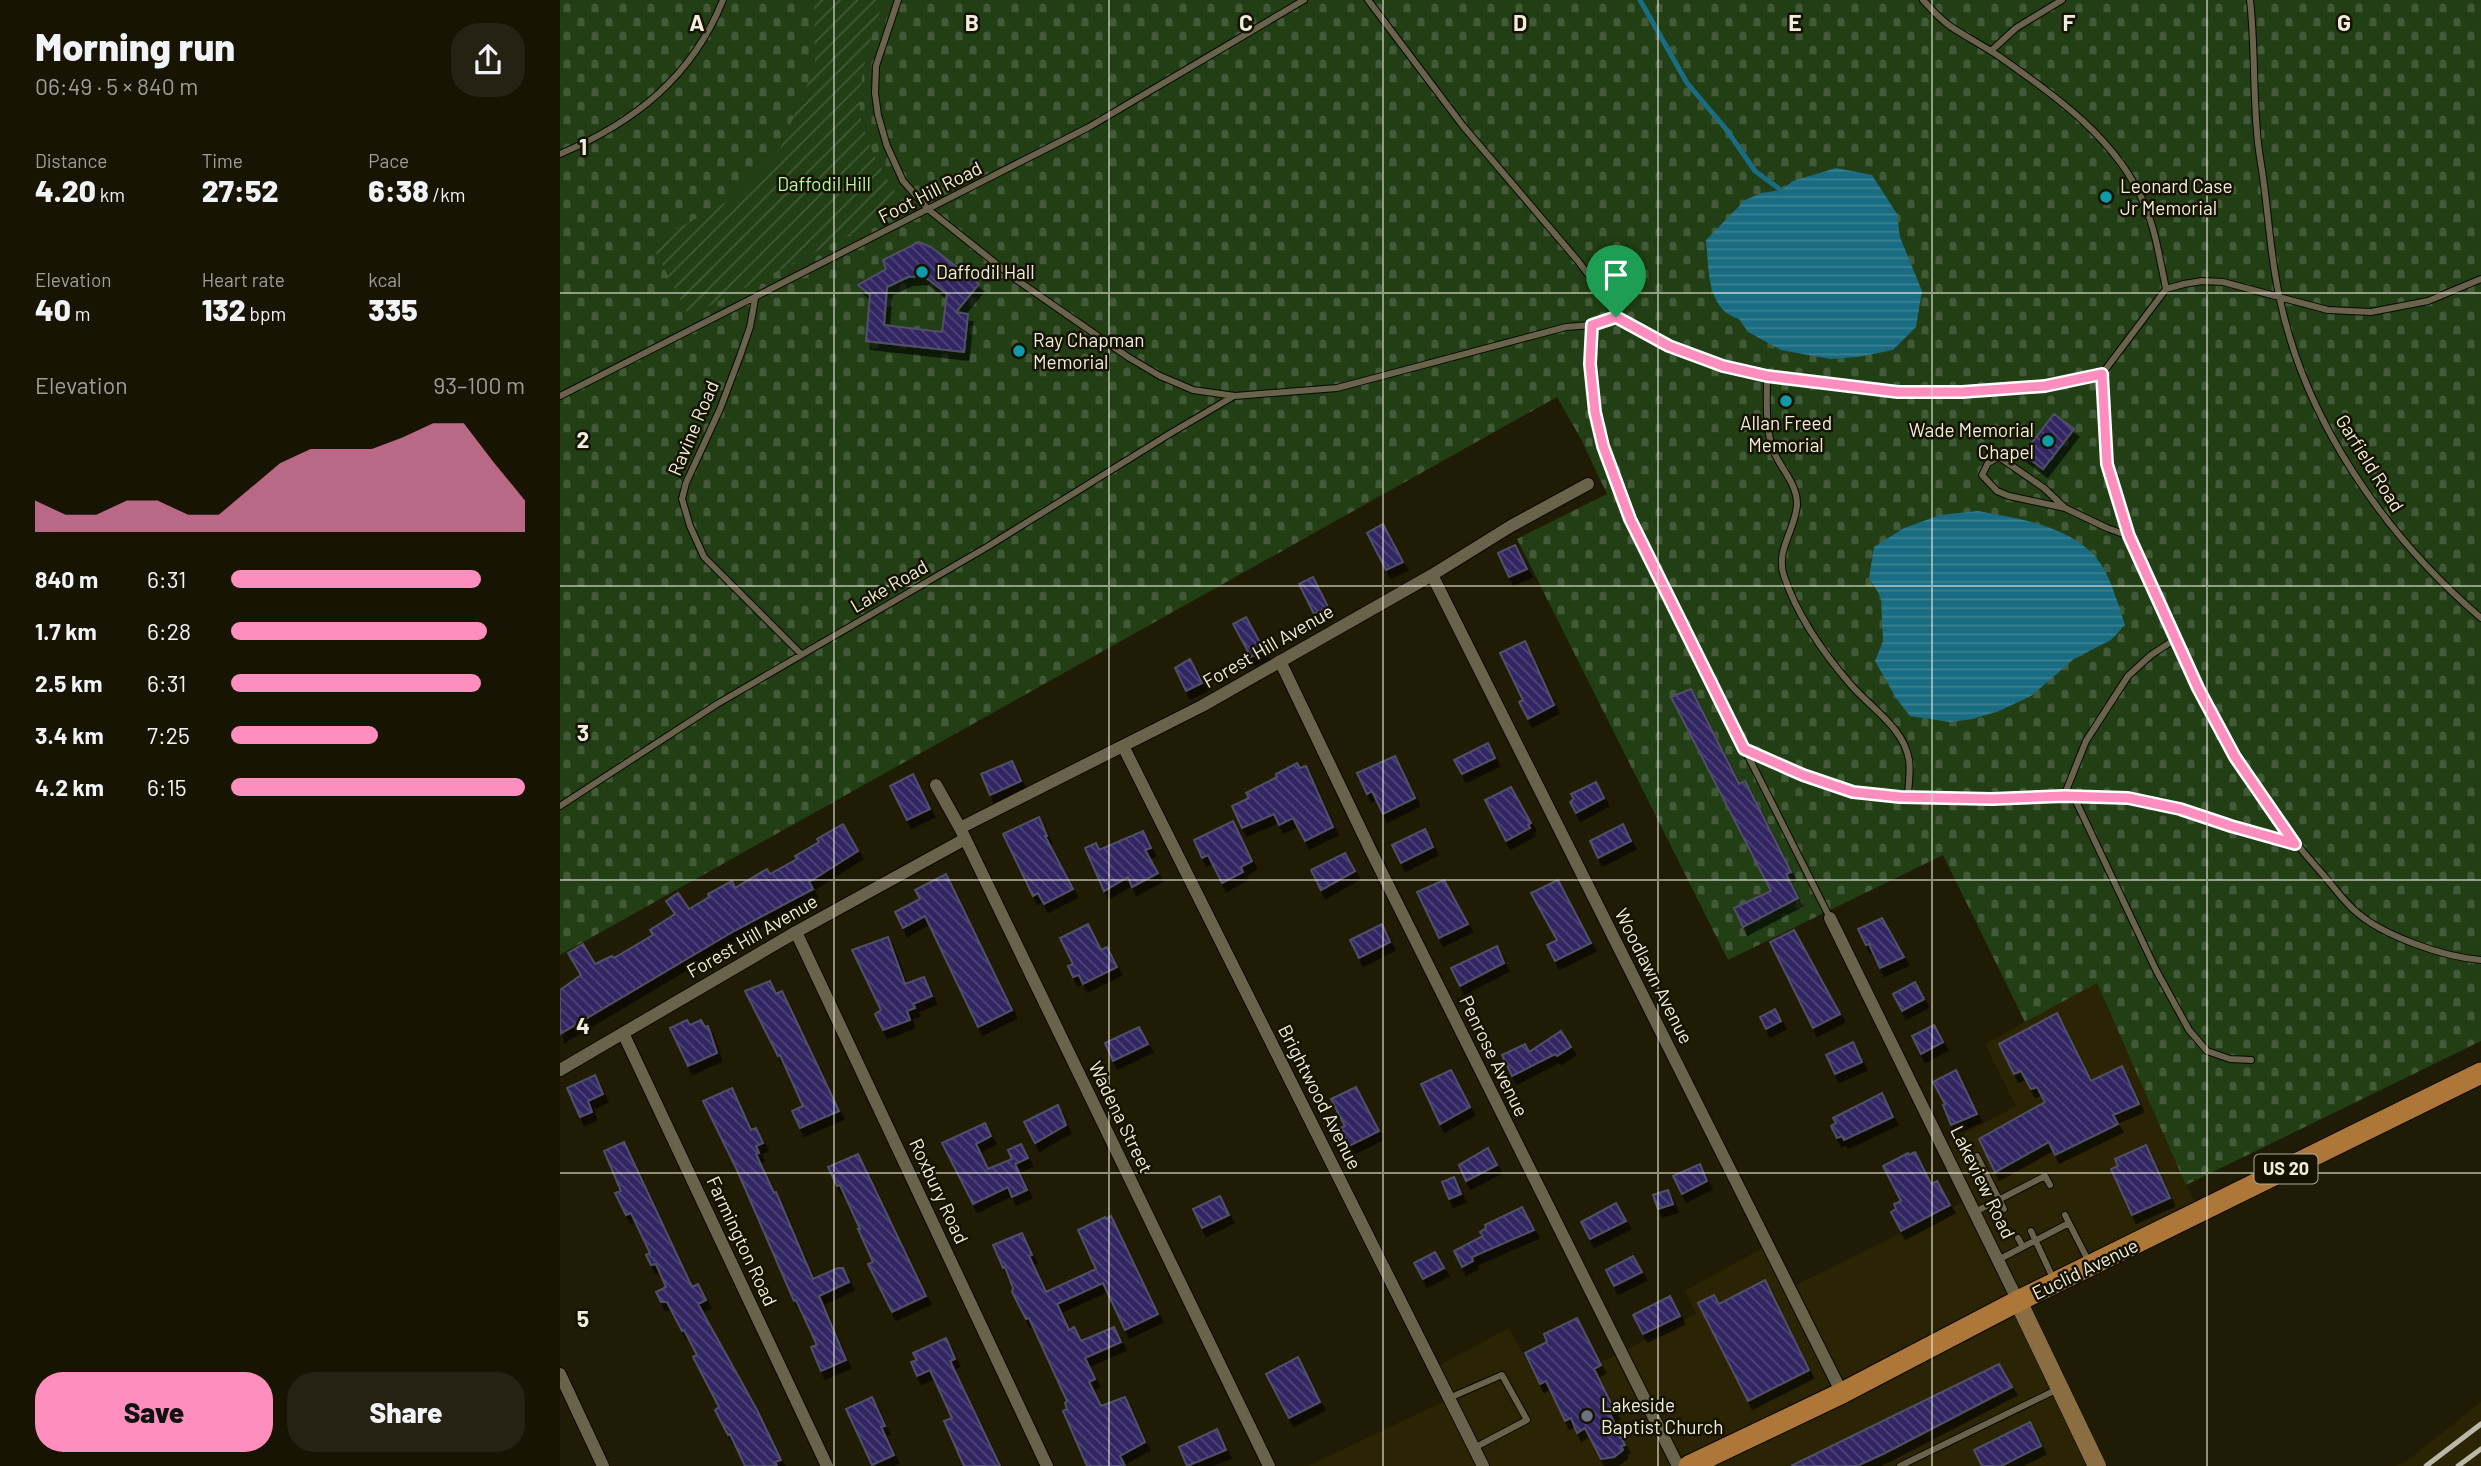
<!DOCTYPE html>
<meta charset="utf-8">
<style>
body{margin:0;font-family:Barlow,sans-serif;background:#252113;color:#f1f3f6;height:100vh;display:flex;flex-direction:column;font-size:26px;white-space:nowrap}
*{box-sizing:border-box;margin:0}
p{font-size:23px;color:#9f9e9a}
.icon{flex:none;width:38px;height:38px;fill:none;stroke:currentColor;stroke-width:2;stroke-linecap:round;stroke-linejoin:round}
.map{position:relative;flex:1;overflow:hidden}
.details{display:flex;flex-direction:column;background:#181404;width:560px}
.details>*{flex:none}
.pin{position:absolute;display:grid;place-items:center;width:60px;height:60px;color:#fff;margin:-72px -30px;border-radius:50% 50% 50% 0;rotate:-45deg;box-shadow:0 0 7px #0007}
.pin .icon{rotate:45deg}
.round{display:grid;place-items:center;flex:none;width:74px;height:74px;border-radius:28px;background:#252113}
.head{display:flex;align-items:center;justify-content:space-between;height:119px;padding:0 35px}
h1{font-size:38px;font-weight:800;line-height:52px}
.metrics{display:grid;grid-template-columns:repeat(3,1fr);gap:10px;height:119px;padding:7px 35px}
.metrics div{display:grid;align-content:center}
.metrics b{font-size:30px;font-weight:800}
.metrics small{font-size:19px;font-weight:400}
.metrics p{font-size:19px}
.chart{height:196px;padding:14px 35px}
.chart p{display:flex;justify-content:space-between}
.chart svg{width:100%;height:126px;margin-top:7px;fill:#fd8ebe;opacity:.7}
.primary-button{display:flex;gap:14px;margin-top:auto;padding:14px 35px}
.primary-button a{flex:1;height:80px;border-radius:28px;background:#fd8ebe;color:#111;font-size:28px;font-weight:800;line-height:80px;text-align:center}
.primary-button a+a{background:#252113;color:#f1f3f6}
ul{padding:0 35px;list-style:none;font-size:23px}
li{display:grid;grid-template-columns:112px 84px 1fr;align-items:center;height:52px}
li i{height:18px;border-radius:9px;background:#fd8ebe}
main{display:flex;flex:1;min-height:0}
.map>svg:first-child{display:block}
.built{fill:#2a2405}
.cemetery{fill:url(#cemetery-stones)}
.garden{fill:url(#garden-furrows)}
.water{fill:url(#water-rules)}
.lines{fill:none;stroke-linecap:round;stroke-linejoin:round}
.stream{stroke:#196c81;stroke-width:5}
.building{fill:url(#building-back-hatch);stroke:#515067;stroke-width:2;fill-rule:evenodd;filter:url(#shadow)}
.lane-casing{stroke:#0a0600;stroke-width:8}
.street-casing{stroke:#0a0600;stroke-width:14}
.secondary-casing{stroke:#0a0600;stroke-width:19}
.primary-casing{stroke:#0a0600;stroke-width:23}
.lane{stroke:#68634a;stroke-width:6}
.street{stroke:#68634a;stroke-width:12}
.secondary{stroke:#8b6d42;stroke-width:18}
.primary{stroke:#ae773a;stroke-width:21}
.rail{stroke:#bbb8a8;stroke-width:5}
.route-casing{stroke:#fff;stroke-width:14}
.route{stroke:#fd8ebe;stroke-width:9}
.grid{fill:none;stroke:#f0eddf;stroke-width:2;stroke-opacity:0.55}
.culture-dot{fill:#0f9aa8;stroke:#161200;stroke-width:2.5}
.worship-dot{fill:#6b7280;stroke:#161200;stroke-width:2.5}
.labels{text-anchor:middle;stroke-width:5;stroke-linejoin:round;paint-order:stroke}
.shield{fill:#161200;stroke:#afab9c;stroke-width:2}
.shield-label{font-size:18px;font-weight:bold;fill:#f0eddf}
.park-label{font-size:19px;fill:#b5f59e;stroke:#161200}
.poi-label{font-size:19px;fill:#f0eddf;stroke:#161200;text-anchor:start}
.street-label{font-size:19px;fill:#f0eddf;stroke:#161200}
.grid-label{font-size:23px;text-anchor:middle;font-weight:bold;fill:#f0eddf;stroke:#161200;stroke-width:5;stroke-linejoin:round;paint-order:stroke}
</style>
<main>
<section class="details">
<div class="head"><div><h1>Morning run</h1><p>06:49 · 5 × 840 m</p></div><a class="round"><svg class="icon" aria-label="share" viewBox="0 0 24 24"><path d="M12 15V3M7 8l5-5 5 5M5 13v7h14v-7"/></svg></a></div>
<div class="metrics">
<div><p>Distance</p><b>4.20<small> km</small></b></div>
<div><p>Time</p><b>27:52</b></div>
<div><p>Pace</p><b>6:38<small> /km</small></b></div>
</div>
<div class="metrics">
<div><p>Elevation</p><b>40<small> m</small></b></div>
<div><p>Heart rate</p><b>132<small> bpm</small></b></div>
<div><p>kcal</p><b>335</b></div>
</div>
<div class="chart"><p><span>Elevation</span>93–100 m</p>
<svg viewBox="0 0 160 44" preserveAspectRatio="none"><path d="M0 44V33L10 38L20 38L30 33L40 33L50 38L60 38L70 29L80 20L90 15L100 15L110 15L120 11L130 6L140 6L150 20L160 33V44z"/></svg>
</div>
<ul>
<li><b>840 m</b>6:31<i style="width:85%"></i></li>
<li><b>1.7 km</b>6:28<i style="width:87%"></i></li>
<li><b>2.5 km</b>6:31<i style="width:85%"></i></li>
<li><b>3.4 km</b>7:25<i style="width:50%"></i></li>
<li><b>4.2 km</b>6:15<i style="width:100%"></i></li>
</ul>
<div class="primary-button"><a>Save</a><a>Share</a></div>
</section>
<div class="map">
<svg width="1921" height="1466" viewBox="0 0 1921 1466">
<defs>
<pattern id="cemetery-stones" width="16" height="16" patternUnits="userSpaceOnUse" patternTransform="scale(1.75)"><rect width="16" height="16" fill="#213e15"/><path d="M2 7V4a2 2 0 0 1 4 0v3zM10 15v-3a2 2 0 0 1 4 0v3z" fill="#425a37"/></pattern>
<pattern id="garden-furrows" width="10" height="10" patternUnits="userSpaceOnUse" patternTransform="scale(1.75)"><rect width="10" height="10" fill="#213e15"/><path d="M-1 1l2-2M0 10L10 0M9 11l2-2" fill="none" stroke="#425a37"/></pattern>
<pattern id="water-rules" width="6" height="5" patternUnits="userSpaceOnUse" patternTransform="scale(1.75)"><rect width="6" height="5" fill="#196c81"/><path d="M0 2.5h6" fill="none" stroke="#3b8192"/></pattern>
<pattern id="building-back-hatch" width="6" height="6" patternUnits="userSpaceOnUse" patternTransform="scale(1.75)"><rect width="6" height="6" fill="#312662"/><path d="M-1 5l2 2M0 0l6 6M5-1l2 2" fill="none" stroke="#4f4678"/></pattern>
<filter id="shadow"><feDropShadow dx="4.5" dy="8" stdDeviation="0" flood-color="#0009"/></filter>
</defs>
<rect width="100%" height="100%" fill="#201b05"/>
<path class="built" d="M1536,982L1639,1212L1458,1302L1534,1460L1521,1466H748L889,1399L874,1368L949,1328L983,1392L1136,1314L1125,1291L1208,1245L1230,1288L1407,1200L1381,1146L1456,1106L1425,1044Z
M1921,1402V1466H1835L1848,1460Z"/>
<path class="cemetery" d="M0,0H1921V1041L1626,1185L1537,983L1465,1022L1383,855L1168,960L957,539L1047,494L1021,439L997,397L0,955Z"/>
<path class="garden" d="M254,0H324C311,35 299,73 300,110C300,135 330,188 346,206L129,316L91,243L170,200L220,149L255,66Z"/>
<path class="water" d="M1276,168L1312,175L1337,214L1340,237L1362,291L1356,327L1333,350L1298,357L1270,359L1221,350L1188,332L1179,319C1146,310 1149,267 1146,240L1185,200L1201,193L1221,190L1233,181Z
M1418,511C1461,519 1521,527 1544,569C1553,586 1559,607 1565,625L1551,640L1514,659L1471,696L1439,711L1413,719L1390,722L1350,716L1336,698L1315,661L1323,641L1321,597L1309,578L1314,547L1344,528L1380,515Z"/>
<g class="lines">
<path class="stream" d="M1080,0L1127,83L1166,129L1195,171L1221,190"/>
</g>
<path class="building" d="M359,242L371,247L419,284L396,312L408,314L404,352L306,341L310,295L298,285L326,269L323,260ZM364,276L387,294L382,332L324,325L327,287L348,277Z
M1494,414L1514,429L1483,469L1463,454Z
M823,524L843,562L826,570L807,533Z
M955,545L967,569L949,577L938,553Z
M753,577L768,607L754,614L739,584Z
M686,617L704,650L691,657L673,624Z
M965,641L994,705L968,719L959,702L963,700L940,653Z
M630,659L642,683L626,691L615,668Z
M1131,689L1179,784L1185,781L1231,872L1226,874L1238,898L1183,927L1174,908L1211,891L1111,697Z
M928,743L935,758L902,774L894,760Z
M835,756L855,798L823,814L812,791L807,794L797,773Z
M452,761L461,781L430,795L421,774Z
M737,763L740,768L746,766L773,827L745,841L733,818L719,825L714,814L682,828L672,806L689,798L686,793L717,777L716,774Z
M353,774L370,809L347,820L330,786Z
M1036,782L1044,798L1016,813L1010,802L1014,799L1011,794Z
M951,787L971,823L968,825L970,828L946,841L925,800Z
M479,817L487,836H485L513,889L484,904L478,893L473,896L443,834Z
M673,821L692,861L681,867L683,872L662,883L648,855L642,858L634,840Z
M283,824L298,851L249,882L253,889L174,931L0,1034V990L21,975L8,953L23,944L35,964L52,956L54,958L93,935L90,930L115,914L106,901L118,893L129,909L149,897L148,894L172,881L175,888L207,869L210,874L237,859L235,856L259,842L257,839Z
M1063,824L1071,841L1038,858L1030,841Z
M865,829L873,847L841,863L832,845Z
M583,831L591,848L585,850L598,873L572,887L568,877L544,891L525,848L536,843L539,850Z
M785,853L795,871L761,890L751,870Z
M386,874L452,1010L418,1027L365,916L343,928L335,912L360,899L355,890Z
M884,880L908,924L879,938L857,892Z
M998,880L1031,943L995,961L987,945L997,940L971,893Z
M1322,918L1344,957L1320,968L1309,944L1306,945L1298,929Z
M528,924L541,950L547,947L557,967L523,984L519,975L513,977L508,966L513,964L500,938Z
M822,924L830,942L799,958L790,940Z
M1234,930L1280,1014L1253,1028L1210,942Z
M328,937L345,984L364,977L372,996L353,1004L355,1008L347,1011L350,1020L323,1030L315,1014L321,1010L292,950Z
M937,946L944,963L900,986L891,968Z
M210,981L216,994L222,991L279,1111L240,1128L232,1111L243,1106L220,1055L218,1056L185,991Z
M1355,982L1364,999L1342,1011L1333,994Z
M1215,1009L1221,1021L1206,1029L1200,1017Z
M1497,1013L1531,1081L1562,1066L1579,1104L1553,1115L1558,1124L1495,1155L1489,1142L1435,1172L1419,1139L1485,1102L1477,1087L1471,1089L1461,1071L1454,1074L1439,1044Z
M127,1020L130,1025L141,1020L145,1027L148,1026L157,1053L128,1066L110,1028Z
M1374,1025L1383,1042L1361,1054L1352,1036Z
M579,1027L588,1044L553,1061L545,1043Z
M1001,1031L1011,1047L997,1056L995,1054L952,1076L942,1055L965,1044L969,1052Z
M1293,1042L1302,1062L1275,1074L1266,1055Z
M891,1070L910,1107L880,1124L861,1084Z
M1396,1070L1417,1114L1391,1125L1383,1105L1385,1104L1373,1082Z
M35,1075L43,1094L28,1101L32,1112L20,1117L7,1088Z
M796,1087L819,1131L789,1146L780,1128L785,1126L771,1099Z
M172,1088L191,1130L196,1128L203,1143L196,1146L199,1153L196,1154L214,1193L216,1192L253,1279L278,1268H283L289,1282L259,1296L286,1360L261,1371L251,1347L257,1345L236,1300L234,1301L177,1170L143,1101Z
M1322,1093L1333,1117L1284,1140L1282,1136L1277,1138L1271,1126L1276,1123L1273,1118Z
M498,1105L506,1125L475,1143L464,1122Z
M425,1123L431,1136L416,1144L428,1169L452,1159L448,1150L461,1144L468,1158L455,1164L467,1190L452,1197L448,1187L413,1204L382,1143Z
M64,1142L132,1287L138,1284L146,1300L138,1304L197,1410L221,1460L215,1462L217,1466H185L170,1434L168,1435L155,1410L159,1407L133,1357L137,1355L124,1330L122,1331L107,1302H101L96,1292L106,1287L96,1264L91,1265L86,1255L90,1253L71,1213L66,1215L55,1193L61,1191L44,1151Z
M1586,1145L1610,1198L1572,1215L1551,1169L1558,1166L1555,1159Z
M928,1148L937,1165L906,1181L899,1165Z
M1355,1152L1371,1184L1377,1181L1390,1205L1341,1231L1331,1212L1336,1209L1334,1204L1341,1201L1323,1166L1348,1153L1349,1155Z
M298,1154L366,1296L332,1312L308,1264L313,1262L298,1229H300L280,1185L277,1186L268,1167Z
M1140,1164L1147,1181L1122,1194L1113,1176Z
M894,1177L901,1194L889,1199L882,1182Z
M1108,1190L1113,1204L1098,1209L1093,1195Z
M660,1196L669,1215L642,1228L633,1209Z
M1056,1203L1066,1221L1030,1239L1021,1222Z
M962,1207L974,1230L912,1257L913,1261L902,1267L894,1251L923,1236L920,1232L926,1228L925,1225Z
M551,1216L598,1314L565,1330L543,1283L497,1304L509,1330L514,1327L521,1341L554,1327L561,1342L525,1358L535,1379L529,1382L541,1406L565,1397L585,1442L560,1456L565,1466H527L503,1411L507,1409L505,1403L507,1401L469,1318L466,1319L452,1292L453,1288L445,1267L443,1268L433,1245L462,1233L472,1255L469,1256L486,1292L536,1269L518,1230L545,1217L546,1219Z
M875,1252L884,1268L863,1279L854,1263Z
M1073,1256L1082,1272L1054,1286L1046,1270Z
M1205,1280L1249,1370L1188,1401L1138,1303L1154,1295L1159,1304Z
M1110,1296L1120,1316L1083,1334L1073,1315Z
M1017,1318L1041,1365L1034,1369L1055,1411L1050,1414L1065,1445L1061,1446L1063,1450L1054,1457L1041,1459L1025,1428L1017,1433L1011,1418L1005,1421L986,1381L980,1384L965,1353L987,1342L984,1334Z
M386,1338L395,1359L390,1361L440,1466H404L384,1421L392,1418L370,1370L357,1376L351,1362L357,1360L353,1353Z
M738,1357L760,1402L729,1418L706,1374Z
M1439,1364L1452,1387L1325,1453L1297,1466H1231Z
M312,1397L325,1426L321,1427L334,1455L312,1465L286,1409Z
M1470,1422L1481,1446L1441,1466H1422L1414,1450Z
M657,1429L666,1450L627,1466L619,1447Z"/>
<g class="lines">
<defs>
<path id="lane" d="M338,0L316,66L315,93L318,115L327,146L343,181L369,210L454,278L568,357L600,376L633,390L675,396L777,388L1006,327L1032,325
M808,0L903,126L1018,261L1037,286L1056,317L1109,346L1163,366L1207,376L1338,392H1402L1485,386L1542,374L1606,289L1624,284L1642,281L1663,282L1768,310L1811,312L1868,301L1921,279
M1363,0C1371,9 1380,19 1390,26C1406,37 1424,46 1440,57C1496,96 1559,141 1585,206C1596,232 1600,261 1606,289
M1690,0C1695,44 1693,88 1697,132C1698,150 1702,167 1704,185C1709,222 1711,259 1719,295C1744,420 1825,536 1921,618
M1431,51L1456,28L1502,0
M0,154C75,122 132,77 163,0
M195,299L190,327L180,356L160,409L126,483L122,499L130,526L144,557L241,654
M1056,317L1032,325C1030,355 1030,385 1036,415C1054,507 1105,594 1148,677C1188,757 1229,837 1270,918
M1542,374C1543,403 1542,435 1547,464C1557,525 1590,581 1616,636C1624,654 1630,672 1639,690C1673,758 1715,822 1766,878C1775,889 1784,901 1794,910C1822,936 1884,957 1921,960
M1207,376C1207,400 1205,427 1213,450C1220,468 1237,483 1237,504C1236,529 1215,550 1224,576C1237,615 1264,654 1291,685C1311,708 1344,728 1349,760C1351,772 1348,786 1348,798
M0,396L529,127L744,0
M1505,508L1449,496L1437,491L1422,475L1428,463L1439,457L1484,488L1505,508L1547,528L1569,536
M1185,749L1243,775L1293,792L1340,797L1432,799L1504,796L1568,798L1620,809L1671,826L1735,844
M1504,796L1526,741L1568,676L1591,655L1617,638
M1514,797L1596,970L1629,1030L1647,1051L1670,1059L1691,1060
M0,806L157,704L427,547L611,433L674,396
M1417,1156L1444,1209
M1415,1212L1485,1176L1490,1185
M1509,1223L1529,1262
M1471,1231L1493,1278
M1458,1238L1463,1247
M1438,1260L1509,1223L1505,1215
M889,1398L942,1375L967,1420L914,1448
M1340,1466L1498,1389"/>
<path id="street" d="M872,575L1282,1393
M720,661L812,853L1118,1466
M563,746L923,1466
M376,785L400,828L709,1466
M400,828L642,706L872,575L951,526L1028,484
M1270,918L1458,1301
M236,932L487,1466
M63,1033L267,1466
M0,1070L236,932L405,839
M0,1374L43,1466"/>
<path id="secondary" d="M1458,1301L1537,1466"/>
<path id="primary" d="M1129,1466L1282,1393L1458,1301L1921,1073"/>
</defs>
<use href="#lane" class="lane-casing"/>
<use href="#street" class="street-casing"/>
<use href="#secondary" class="secondary-casing"/>
<use href="#primary" class="primary-casing"/>
<use href="#lane" class="lane"/>
<use href="#street" class="street"/>
<use href="#secondary" class="secondary"/>
<use href="#primary" class="primary"/>
<path class="rail" d="M1866,1466L1921,1424
M1898,1466L1921,1449"/>
</g>
<g class="lines">
<defs>
<path id="route" d="M1056,317L1109,346L1163,366L1207,376L1338,392H1402L1485,386L1542,374L1547,464L1569,536L1638,688L1675,757L1735,844L1671,826L1620,809L1568,798L1504,796L1432,799L1340,797L1293,792L1243,775L1184,749L1070,519L1043,446L1035,412L1030,364L1032,325Z"/>
</defs>
<use href="#route" class="route-casing"/>
<use href="#route" class="route"/>
</g>
<path class="grid" d="M274,0V1466M549,0V1466M823,0V1466M1098,0V1466M1372,0V1466M1647,0V1466M0,293H1921M0,586H1921M0,880H1921M0,1173H1921"/>
<g class="culture-dot">
<circle cx="1546" cy="197" r="7"/>
<circle cx="362" cy="272" r="7"/>
<circle cx="459" cy="351" r="7"/>
<circle cx="1226" cy="401" r="7"/>
<circle cx="1488" cy="441" r="7"/>
</g>
<circle class="worship-dot" cx="1027" cy="1416" r="7"/>
<g class="labels">
<rect class="shield" x="1694.5" y="1154.5" width="63" height="29" rx="5"/>
<g class="shield-label">
<text x="1726" y="1175">US 20</text>
</g>
<g class="park-label">
<text x="264" y="191">Daffodil Hill</text>
</g>
<g class="poi-label">
<text x="1560" y="193">Leonard Case<tspan x="1560" dy="22">Jr Memorial</tspan></text>
<text x="376" y="279">Daffodil Hall</text>
<text x="473" y="347">Ray Chapman<tspan x="473" dy="22">Memorial</tspan></text>
<text x="1226" y="430" text-anchor="middle">Allan Freed<tspan x="1226" dy="22">Memorial</tspan></text>
<text x="1474" y="437" text-anchor="end">Wade Memorial<tspan x="1474" dy="22">Chapel</tspan></text>
<text x="1041" y="1412">Lakeside<tspan x="1041" dy="22">Baptist Church</tspan></text>
</g>
<g class="street-label">
<text transform="translate(370 192) rotate(-27)" y="7">Foot Hill Road</text>
<text transform="translate(133 428) rotate(-67)" y="7">Ravine Road</text>
<text transform="translate(1810 463) rotate(58)" y="7">Garfield Road</text>
<text transform="translate(329 586) rotate(-30)" y="7">Lake Road</text>
<text transform="translate(708 646) rotate(-30)" y="7">Forest Hill Avenue</text>
<text transform="translate(192 936) rotate(-30)" y="7">Forest Hill Avenue</text>
<text transform="translate(1094 976) rotate(63)" y="7">Woodlawn Avenue</text>
<text transform="translate(934 1056) rotate(64)" y="7">Penrose Avenue</text>
<text transform="translate(760 1097) rotate(63)" y="7">Brightwood Avenue</text>
<text transform="translate(561 1117) rotate(64)" y="7">Wadena Street</text>
<text transform="translate(1423 1182) rotate(64)" y="7">Lakeview Road</text>
<text transform="translate(379 1191) rotate(65)" y="7">Roxbury Road</text>
<text transform="translate(182 1241) rotate(65)" y="7">Farmington Road</text>
<text transform="translate(1525 1269) rotate(-26)" y="7">Euclid Avenue</text>
</g>
</g>
<g class="grid-label">
<text x="137" y="31">A</text>
<text x="412" y="31">B</text>
<text x="686" y="31">C</text>
<text x="960" y="31">D</text>
<text x="1235" y="31">E</text>
<text x="1509" y="31">F</text>
<text x="1784" y="31">G</text>
<text x="23" y="155">1</text>
<text x="23" y="448">2</text>
<text x="23" y="741">3</text>
<text x="23" y="1034">4</text>
<text x="23" y="1327">5</text>
</g>
</svg>
<div class="pin" style="left:1056px;top:317px;background:#1e9e55"><svg class="icon" aria-label="arrive" viewBox="0 0 24 24"><path d="M6 21V4h12l-3 4 3 4H6"/></svg></div>
</div>
</main>
